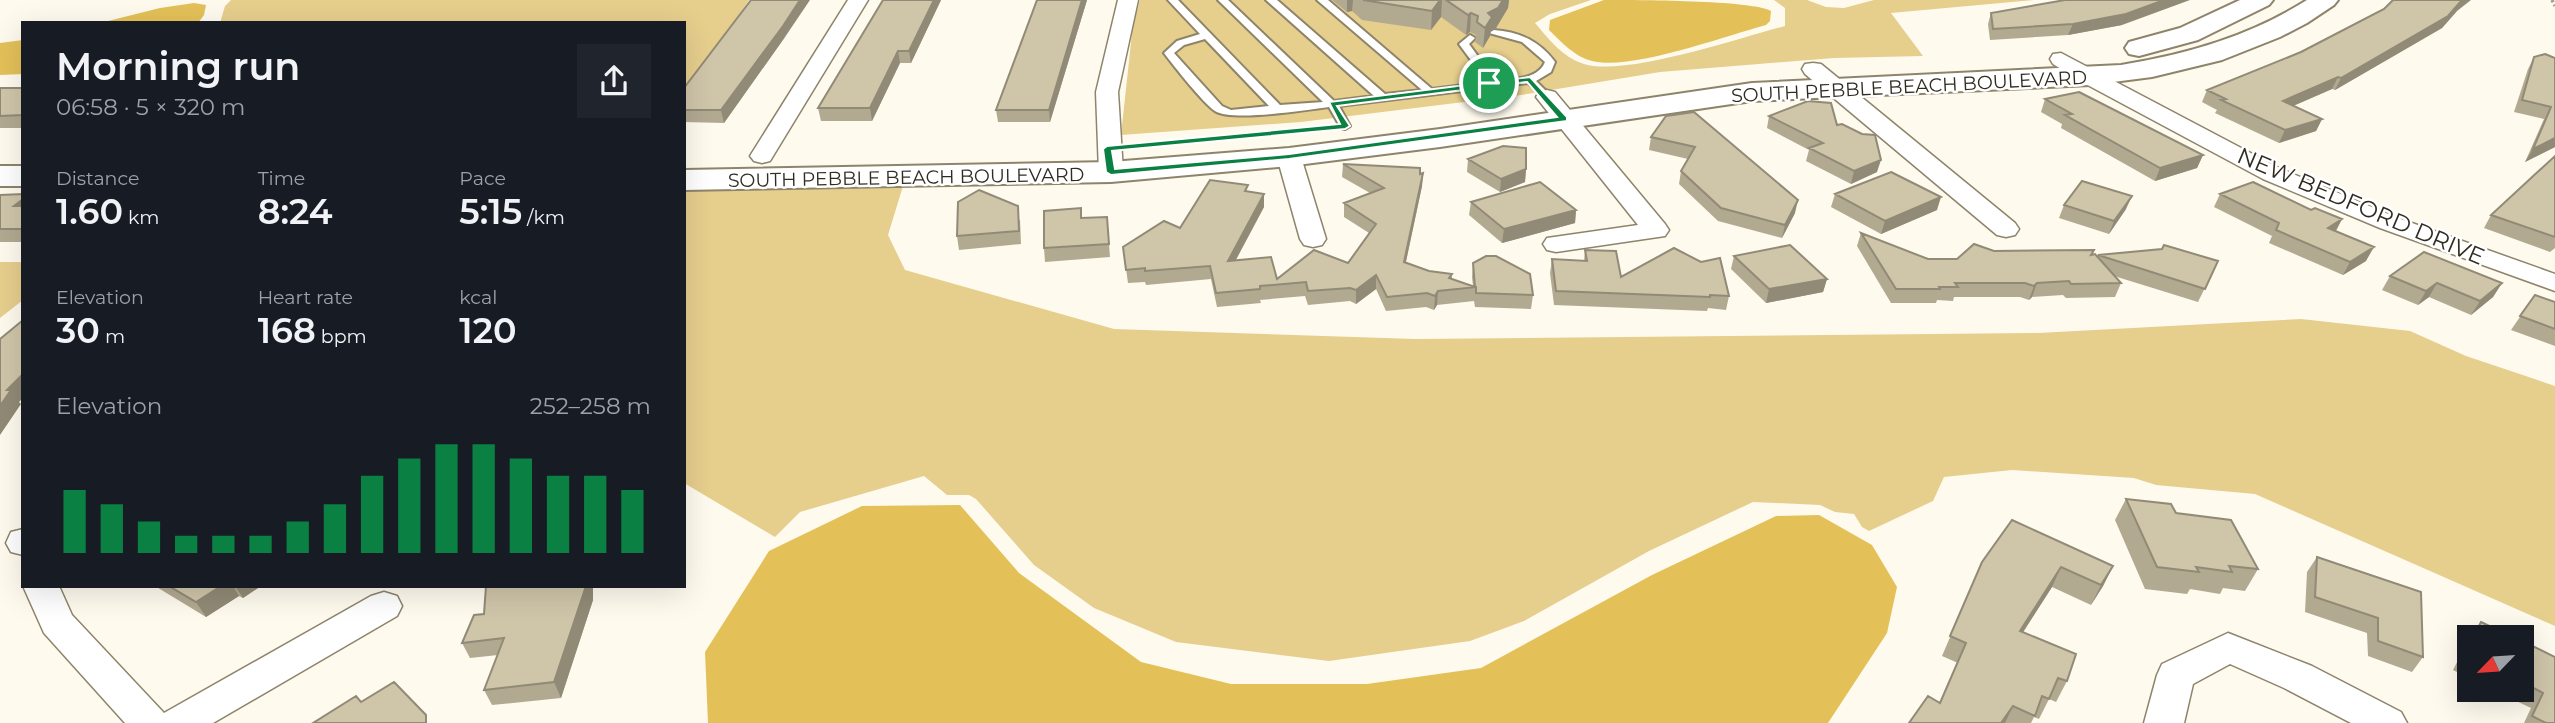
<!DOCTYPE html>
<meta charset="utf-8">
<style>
body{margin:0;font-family:Montserrat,sans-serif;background:#20242c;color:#f1f3f6;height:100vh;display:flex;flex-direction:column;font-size:26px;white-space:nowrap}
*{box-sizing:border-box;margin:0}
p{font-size:23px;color:#9ea1a6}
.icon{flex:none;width:38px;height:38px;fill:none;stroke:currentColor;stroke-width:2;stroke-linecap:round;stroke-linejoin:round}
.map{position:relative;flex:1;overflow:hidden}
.drawer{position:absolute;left:21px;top:21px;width:665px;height:567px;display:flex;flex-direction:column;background:#171b24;border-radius:0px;box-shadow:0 7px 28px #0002}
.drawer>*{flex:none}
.needle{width:46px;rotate:245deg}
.buttons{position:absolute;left:2457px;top:625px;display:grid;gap:14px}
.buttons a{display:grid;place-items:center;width:77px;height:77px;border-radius:0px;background:#171b24;box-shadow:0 7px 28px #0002;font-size:35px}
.pin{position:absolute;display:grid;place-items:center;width:60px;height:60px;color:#fff;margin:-30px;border:4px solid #fff;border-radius:50%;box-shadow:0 2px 7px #0007}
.round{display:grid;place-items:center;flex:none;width:74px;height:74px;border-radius:0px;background:#20242c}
.summary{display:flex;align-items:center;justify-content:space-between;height:119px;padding:0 35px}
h1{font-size:38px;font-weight:600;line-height:52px}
.figures{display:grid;grid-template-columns:repeat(3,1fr);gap:10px;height:119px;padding:7px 35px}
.figures div{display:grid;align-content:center}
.figures b{font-size:35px;font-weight:600}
.figures small{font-size:19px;font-weight:400}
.figures p{font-size:19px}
.chart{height:196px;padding:14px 35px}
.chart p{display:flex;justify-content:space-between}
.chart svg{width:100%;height:126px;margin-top:7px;stroke:#0b8043;stroke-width:6}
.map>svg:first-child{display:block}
.green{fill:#e6ce8d}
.water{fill:#e3c058}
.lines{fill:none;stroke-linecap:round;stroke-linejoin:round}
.lane-casing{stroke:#8e846a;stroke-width:4}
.street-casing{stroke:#8e846a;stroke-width:3}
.secondary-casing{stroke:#8e846a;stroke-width:4}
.path{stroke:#a39f93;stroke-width:3.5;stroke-dasharray:2.5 2.5;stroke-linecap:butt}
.lane{fill:#fff;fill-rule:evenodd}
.street{fill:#fff;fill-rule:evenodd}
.secondary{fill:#fff;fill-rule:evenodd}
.wall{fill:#b2a991}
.shaded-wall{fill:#918a76}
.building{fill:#cfc5a9;stroke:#918a76;stroke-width:2}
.route{fill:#0b8043;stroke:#fff;stroke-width:2;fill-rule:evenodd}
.labels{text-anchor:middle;stroke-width:5;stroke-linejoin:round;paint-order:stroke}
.far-street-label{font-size:19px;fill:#302c21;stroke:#fff}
.street-label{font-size:23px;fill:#302c21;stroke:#fff}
</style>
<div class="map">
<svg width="2555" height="723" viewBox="0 0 2555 723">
<rect width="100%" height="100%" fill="#fefaee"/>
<path class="green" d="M231,0H749L684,94V23H220L225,6Z
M1140,0H1591L1550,14L1535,23C1549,39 1562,57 1584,64C1625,77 1739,38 1785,26V8L1774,0H1807L1826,7L1844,8L1874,0H2034L1891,13L1923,56L1834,58L1660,72L1521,95L1301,122L1121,135L1133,24Z
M903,186L888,235L905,270L1114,329L1415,339L2038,333L2301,319L2410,331L2466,356L2555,386V626L2255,494L2156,485L2134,478L2012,470L1944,477L1933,501L1869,531L1862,527L1854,514L1835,512L1820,505L1753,502L1649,551L1524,621L1470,641L1329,661L1176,642L1094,608L1034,565L976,499L969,495H947L924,476L800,512L775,537L684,483V187Z
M0,262H23V300L0,318Z"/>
<path class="water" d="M1604,0C1635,0 1752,0 1771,11L1770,21L1766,25C1725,36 1631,71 1592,61C1575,57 1561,42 1549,30L1550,20Z
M194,3L206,5L204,15L198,23H100L160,8Z
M23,40V74L0,75V43Z
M960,505L1019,573L1141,662L1231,684H1367L1481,668L1652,575L1776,516L1819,515L1872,545L1897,587L1887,633L1828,723H708L705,652L769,551L862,506Z"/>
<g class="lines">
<defs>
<path id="lane" d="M1168,0H1178L1280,105L1323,102L1218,0H1228L1334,101L1374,96L1266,0H1277L1385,94L1422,90L1317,0H1328L1432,89L1496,81L1473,63L1459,44L1470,35L1475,38L1469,44L1480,59L1507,80C1521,78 1539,77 1545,62L1522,42L1489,33L1494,30C1520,32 1539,41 1555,62L1551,72L1536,81L1552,97L1547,100L1528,83L1339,106L1350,126L1345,129L1341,128L1329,107C1305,110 1232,122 1215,111C1203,103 1174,66 1164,53L1177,41L1200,34ZM1205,39L1269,106L1231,110L1222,106L1174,53L1184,45Z"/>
<path id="street" d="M848,0H868L770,161L762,163L754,161L750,156Z
M1118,0H1138L1118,92L1123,172L1120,177L1111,179L1102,177L1099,172L1096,92Z
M2061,53L2281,169L2398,218L2555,274V291L2380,228L2263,179L2082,82L2053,64L2050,59L2053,54Z
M1813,63L1821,64L2015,223L2019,229L2015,235L2006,237L1997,235L1805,74L1802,69L1805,64Z
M1547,90L1555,92L1665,224L1669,230L1665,236L1556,252L1547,250L1543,244L1547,238L1638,225L1536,97L1539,92Z
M1289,150L1298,152L1301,157L1326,239L1322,245L1313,247L1304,245L1300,239L1277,157L1280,152Z
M23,529V555L11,552L6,543L11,532Z
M23,586H59L72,615L164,713L371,596L384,592L397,596L402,606L397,616L213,723H125L44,633Z
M2228,633L2312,666L2401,712L2407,723H2351L2284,688L2230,664L2193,684L2184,723H2144L2157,675L2162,664Z"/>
<path id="secondary" d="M2240,0H2273L2269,5L2198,40L2139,56L2129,54L2125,48L2129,42L2180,28Z
M2307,0H2338L2334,5L2307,23L2280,37L2222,60L2152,77L2090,85L1752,101L1440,147L1289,166L1111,182L684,190V170L1111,162L1289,148L1440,129L1752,83L2121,65C2188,54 2250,36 2307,0Z
M0,166H23V186H0Z"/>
</defs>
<use href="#lane" class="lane-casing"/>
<use href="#street" class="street-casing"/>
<use href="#secondary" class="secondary-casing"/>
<path class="path" d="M2552,0L2555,6"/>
<use href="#lane" class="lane"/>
<use href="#street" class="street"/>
<use href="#secondary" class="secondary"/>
</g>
<path class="wall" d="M883,0H941L911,63H900L872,121H821L818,108Z
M1037,0H1087L1050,122H998L996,110Z
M1332,0H1509L1508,8L1496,28L1491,30L1490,36L1483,48L1475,42L1476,35L1470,32L1466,35L1441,17L1431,30L1362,20L1352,11L1347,12Z
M2457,11L2442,28L2335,90L2332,89L2293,106L2322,119L2316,131L2279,143L2215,113L2217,110L2202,102L2207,90Z
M1991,13L2122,25L2068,35L1990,40L1988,24Z
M785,37L724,123L684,122V88Z
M2534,57L2555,58V147L2525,162L2544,119L2514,112L2528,69Z
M0,88H23V128H0Z
M2045,99L2203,155L2197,168L2155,181L2061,128L2062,124L2041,112Z
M1666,116L1795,213L1782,238L1718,221L1679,184L1681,171L1688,159L1649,150L1651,137Z
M1769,116L1837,125L1877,172L1851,184L1806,161L1809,150L1767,128Z
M2555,156V248L2550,252L2484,228L2491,215Z
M1468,159L1526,169L1525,182L1500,192L1467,172Z
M1343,164L1420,174L1423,173L1422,186L1406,262L1429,271L1452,274V279L1473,286L1472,277L1473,263L1533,295L1531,309L1475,307L1474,301L1437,305L1434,310L1426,307L1386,311L1376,289L1356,304L1350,301L1308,305L1305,296L1260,300L1261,303L1217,307L1211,279L1146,285L1145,282L1128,283L1123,247L1180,228L1248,191L1264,194V207L1236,260L1277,279L1348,263L1369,233L1344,217V203L1370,193L1342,177Z
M23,194V242H0V195Z
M1835,194L1937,210L1881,234L1831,207Z
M2220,194L2311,210L2342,219L2336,231L2366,261L2343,275L2269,243L2272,236L2214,207Z
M1471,202L1576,210L1575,223L1502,243L1469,215Z
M2064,205L2126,209L2109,234L2059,218Z
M1081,208L1082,218L1107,217L1110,257L1045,262L1044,248Z
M1020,220L1021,244L959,250L957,236Z
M1861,233L1928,259H1957L1994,251L2094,250L2092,255L2097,256L2098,255L2218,261L2198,302L2114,276L2121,283L2115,297L2066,298L2063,295L2032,297L2029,300L2020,297H1954L1953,301L1937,300L1936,303H1891L1857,246Z
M1585,250L1621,277L1729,296L1726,310L1708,308L1707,311L1554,305L1550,273L1552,259L1584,261Z
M1734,256L1827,279L1823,292L1766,303L1731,269Z
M2390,276L2502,283L2493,297L2471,315L2429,297L2418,305L2382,290Z
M2535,295L2555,302V346L2511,330Z
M2126,499L2176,513L2258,569L2245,591L2223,588L2220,594L2190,589L2187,594L2145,589L2115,520Z
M2317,557L2423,657L2412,672L2368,656L2367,633L2305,612L2307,572Z
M1982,562L2113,566L2103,586L2091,605L2052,587L2023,632L2067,681L2056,702L2049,699L2039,719L2034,717L2031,723H1909L1940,703L1958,663L1942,656Z
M155,586H261L243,598L239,596L206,617Z
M486,586H593V600L561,698L492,705L484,690L498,655L470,658L462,643L484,614Z
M2469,639V678L2453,670Z
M2522,641L2555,723H2524L2531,708L2493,690H2522Z"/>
<path class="shaded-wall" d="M800,0H810L785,37L724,123L721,110Z
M934,0H941L911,63L909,51Z
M1082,0H1087L1050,122L1049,110Z
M1347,0H1353L1352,11L1347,12Z
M1440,0H1442L1441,17L1431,30L1432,11Z
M1503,0H1509L1508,8L1496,28L1491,30L1490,36L1483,48L1485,28L1488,13Z
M2164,0H2190L2122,25L2068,35L2073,24Z
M2462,0H2471L2457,11L2442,28L2335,90L2341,78Z
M1471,13L1470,32L1466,35L1468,15Z
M898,51L900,63L872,121L870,108Z
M2338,77L2332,89L2277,113L2283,101Z
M2322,119L2316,131L2279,143L2285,130Z
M2555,138V147L2525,162L2533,149Z
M2203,155L2197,168L2155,181L2160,168Z
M1881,160L1877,172L1851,184L1854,171Z
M1526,169L1525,182L1500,192L1501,179Z
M1423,173L1422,186L1403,275L1404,262Z
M1264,194V207L1228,274V261Z
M2132,196L2126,209L2109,234L2114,221Z
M1941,197L1937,210L1881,234L1885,221Z
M23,199V219L14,206Z
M1798,200L1795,213L1782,238L1785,225Z
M1576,210L1575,223L1502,243L1504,229Z
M2342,219L2335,232L2328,228Z
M2374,247L2366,261L2343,275L2350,262Z
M1376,275V289L1356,304V290Z
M1827,279L1823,292L1766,303L1769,289Z
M2037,283L2032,297L2029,300L2034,286Z
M2437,283L2429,297L2418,305L2426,291Z
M2502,283L2493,297L2471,315L2480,301Z
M1438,291L1437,305L1434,310L1435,296Z
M23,374V398L19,402L21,404L0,435V406L7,390Z
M2113,566L2103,586L2091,605L2101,585Z
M2061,567L2052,587L2011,651L2020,631Z
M221,586H233L239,596L206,617L196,602Z
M235,586H261L243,598Z
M586,586H593V600L561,698L554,682Z
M2013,706L2005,723H2001Z"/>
<path class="building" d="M751,0H800L783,26L721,110H684V88Z
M883,0H934L909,51H898L870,108H818Z
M1037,0H1082L1049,110H996Z
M1363,0H1440L1432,11Z
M1446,0H1503L1498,8L1488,13L1492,17L1485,28L1477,22L1478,16L1471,13L1468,15Z
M2065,0H2164L2126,14L2073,24L1993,29L1991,13Z
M2393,0H2462L2448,16L2341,78L2338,77L2283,101L2322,119L2285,130L2221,100L2226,99L2207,90L2301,52L2384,9Z
M2545,54L2555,58V138L2533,149L2551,107L2522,100L2534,57Z
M0,88H23V115L0,116Z
M2079,92L2203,155L2160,168L2065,115L2072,114L2045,99Z
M1808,101L1831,103L1837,125L1842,124L1862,134L1875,135L1881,160L1854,171L1809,148L1823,143L1769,116Z
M1694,112L1798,200L1785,225L1721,208L1681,171L1695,147L1651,137L1666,116Z
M1503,146L1526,148V169L1501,179L1468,159Z
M2555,156V237L2491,215Z
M1343,164L1420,168V174L1423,173L1404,262L1429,271L1452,274L1449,278L1475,287L1473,263L1486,256H1496L1530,274L1533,295L1476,293V287L1438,291L1435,296L1427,293L1387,297L1376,275L1356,290L1350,288L1308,291L1306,282L1260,286V289L1216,293L1210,266L1145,271V268L1126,270L1123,247L1164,221L1180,228L1210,180L1248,185L1245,191L1264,194L1228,261L1271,257L1277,279L1314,250L1348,263L1376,224L1344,203L1384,188Z
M1891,172L1941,197L1885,221L1835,194Z
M2082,181L2132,196L2114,221L2064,205Z
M1540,182L1576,210L1504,229L1471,202Z
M2253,182L2311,210L2315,208L2342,219L2328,228L2374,247L2350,262L2276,230L2279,223L2220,194Z
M979,190L1018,206L1019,231L957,236L958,202Z
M23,194V199L14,206H23V229H0V195Z
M1081,208V218L1107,217L1109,244L1044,248V211Z
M1861,233L1928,259H1957L1974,244L1994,251L2094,250L2091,255L2095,254L2121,283L2071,284L2069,281L2037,283L2034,286L2025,283H1955L1958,287H1939L1940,289H1896Z
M1790,245L1827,279L1769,289L1734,256Z
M2164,245L2218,261L2205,289L2098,255L2162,249Z
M1674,248L1701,262L1720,258L1729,296L1710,295V297L1556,291L1552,259L1587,261L1585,250L1616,251L1621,277Z
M2424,252L2502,283L2480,301L2437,283L2426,291L2390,276Z
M2535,295L2555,302V329L2520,316Z
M23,320V374L7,390H11L0,406V339Z
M2126,499L2171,504L2176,513L2231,520L2258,569L2229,566L2232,572L2196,567L2199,572L2157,567Z
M2012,520L2113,566L2101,585L2061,567L2020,631L2076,654L2067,681L2058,678L2049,699L2042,696L2035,716L2013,706L2001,723H1909L1928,696L1940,703L1966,643L1950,636L1982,562Z
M2317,557L2421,592L2423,657L2378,641V618L2315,597Z
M169,586H221L196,602Z
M486,586H586L554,682L484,690L504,638L462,643L474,615L484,614Z
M2481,622L2512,637H2473Z
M2522,641L2555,657V723H2546L2532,716L2543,693L2522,682Z
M2469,644V657L2464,654Z
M394,682L426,715V723H313L356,696L361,702Z"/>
<path class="route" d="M1530,77L1567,117V121L1289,159L1111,175L1106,172L1103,149L1107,146L1340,124L1329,102ZM1527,82L1557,117L1289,154L1115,169L1112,151L1345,129L1350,126L1337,106Z"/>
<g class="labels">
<g class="far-street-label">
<text transform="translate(1909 86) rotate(-3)" y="7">SOUTH PEBBLE BEACH BOULEVARD</text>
<text transform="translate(906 177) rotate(-1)" y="7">SOUTH PEBBLE BEACH BOULEVARD</text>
</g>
<g class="street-label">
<text transform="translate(2361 206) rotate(23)" y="8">NEW BEDFORD DRIVE</text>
</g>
</g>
</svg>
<div class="buttons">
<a><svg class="needle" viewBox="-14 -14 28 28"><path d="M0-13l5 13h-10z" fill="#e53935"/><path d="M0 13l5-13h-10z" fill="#9ea1a6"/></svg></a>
</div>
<div class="pin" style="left:1489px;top:83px;background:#1e9e55"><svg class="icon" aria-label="arrive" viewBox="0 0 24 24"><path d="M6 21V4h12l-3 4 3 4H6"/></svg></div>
<section class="drawer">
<div class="summary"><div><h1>Morning run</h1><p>06:58 · 5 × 320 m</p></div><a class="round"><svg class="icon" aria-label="share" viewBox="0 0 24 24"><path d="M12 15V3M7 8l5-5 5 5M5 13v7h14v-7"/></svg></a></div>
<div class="figures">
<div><p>Distance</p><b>1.60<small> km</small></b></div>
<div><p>Time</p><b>8:24</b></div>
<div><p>Pace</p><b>5:15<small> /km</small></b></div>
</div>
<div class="figures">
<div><p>Elevation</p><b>30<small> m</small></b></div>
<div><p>Heart rate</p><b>168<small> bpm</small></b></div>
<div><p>kcal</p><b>120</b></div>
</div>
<div class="chart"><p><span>Elevation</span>252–258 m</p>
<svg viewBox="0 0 160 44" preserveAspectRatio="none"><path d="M5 44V22M15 44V27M25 44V33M35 44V38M45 44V38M55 44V38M65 44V33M75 44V27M85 44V17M95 44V11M105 44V6M115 44V6M125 44V11M135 44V17M145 44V17M155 44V22"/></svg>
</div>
</section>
</div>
